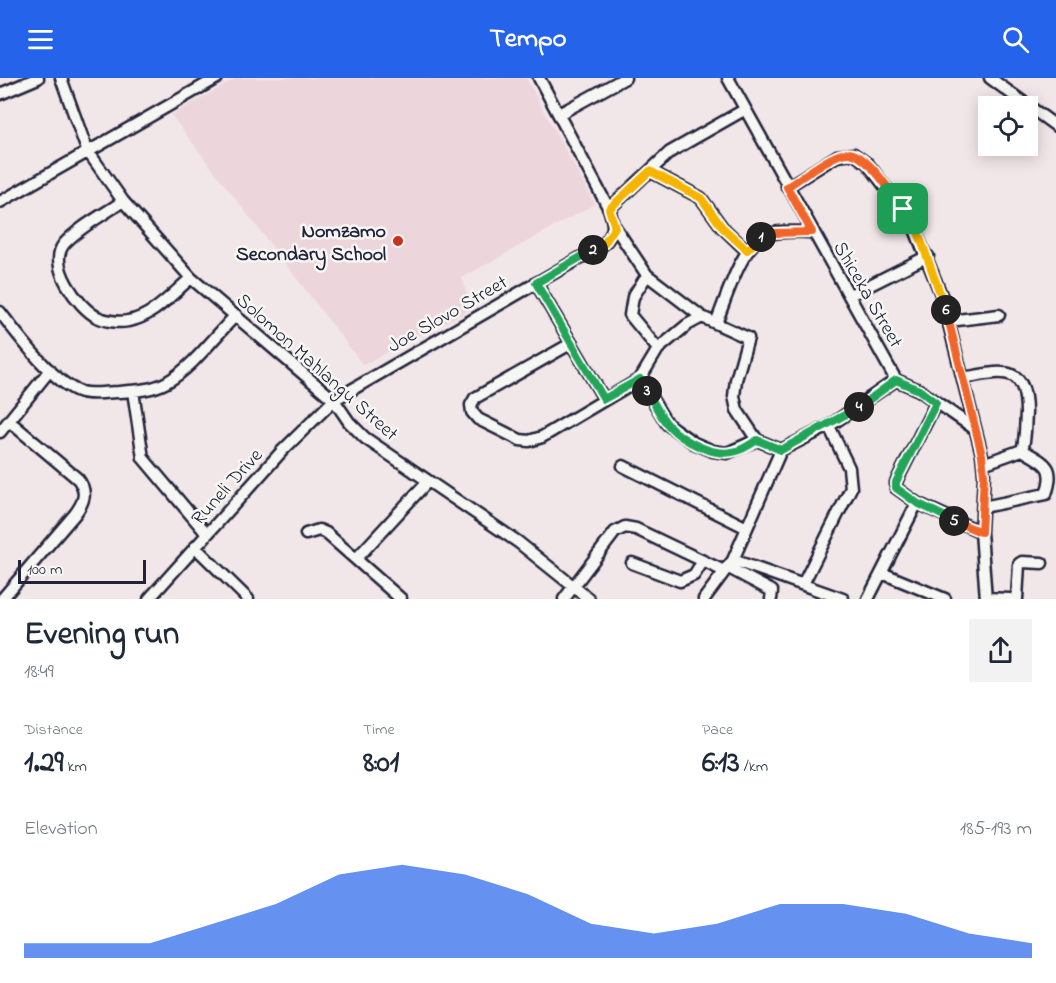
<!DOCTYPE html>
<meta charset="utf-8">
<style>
body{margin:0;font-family:"Indie Flower",sans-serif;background:#f2f2f3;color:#1f2937;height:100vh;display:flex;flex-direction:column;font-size:22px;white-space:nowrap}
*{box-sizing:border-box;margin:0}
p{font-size:20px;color:#747a83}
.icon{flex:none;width:33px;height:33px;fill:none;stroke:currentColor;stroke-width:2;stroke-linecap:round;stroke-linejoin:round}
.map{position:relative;height:521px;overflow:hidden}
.drawer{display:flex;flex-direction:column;background:#fff;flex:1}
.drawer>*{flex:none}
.tools{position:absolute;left:978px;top:18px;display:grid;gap:12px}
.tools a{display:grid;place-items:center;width:60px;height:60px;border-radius:0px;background:#fff;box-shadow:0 3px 15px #0003;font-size:30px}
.scale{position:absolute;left:18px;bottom:15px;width:128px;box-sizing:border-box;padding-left:6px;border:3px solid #22223b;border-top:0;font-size:16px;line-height:21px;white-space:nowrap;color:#22223b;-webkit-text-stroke:4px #f6f6f2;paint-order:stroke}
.pin{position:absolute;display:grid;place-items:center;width:51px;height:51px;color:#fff;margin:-26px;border-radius:12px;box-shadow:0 3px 9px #0006}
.km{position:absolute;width:30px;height:30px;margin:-15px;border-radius:50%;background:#222;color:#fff;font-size:16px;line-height:30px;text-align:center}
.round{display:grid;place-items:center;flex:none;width:63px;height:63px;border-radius:0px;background:#f2f2f3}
.overview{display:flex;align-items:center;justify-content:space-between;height:102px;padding:0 24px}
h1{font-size:33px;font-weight:700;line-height:45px}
.stats{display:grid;grid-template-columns:repeat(3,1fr);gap:9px;height:102px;padding:6px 24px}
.stats div{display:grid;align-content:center}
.stats b{font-size:30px;font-weight:700}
.stats small{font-size:16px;font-weight:400}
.stats p{font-size:16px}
.chart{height:168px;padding:12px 24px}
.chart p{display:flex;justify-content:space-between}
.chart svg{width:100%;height:108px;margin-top:6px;fill:#2563eb;opacity:.7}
header{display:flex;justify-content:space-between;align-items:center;height:78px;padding:0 24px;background:#2563eb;color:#fff;font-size:27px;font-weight:700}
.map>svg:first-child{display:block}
.built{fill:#edd5dc}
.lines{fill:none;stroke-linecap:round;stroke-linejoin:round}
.minor-casing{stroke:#22223b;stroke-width:15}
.minor{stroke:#f6f6f2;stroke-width:10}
.split-1-casing{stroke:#fff;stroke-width:12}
.split-2-casing{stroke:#fff;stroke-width:12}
.split-3-casing{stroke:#fff;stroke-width:12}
.split-4-casing{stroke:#fff;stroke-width:12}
.split-5-casing{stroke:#fff;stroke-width:12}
.split-6-casing{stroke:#fff;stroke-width:12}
.split-7-casing{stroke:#fff;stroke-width:12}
.split-1{stroke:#f0652b;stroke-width:8}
.split-2{stroke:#f5b400;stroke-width:8}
.split-3{stroke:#22a559;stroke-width:8}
.split-4{stroke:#22a559;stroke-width:8}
.split-5{stroke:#22a559;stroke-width:8}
.split-6{stroke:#f0652b;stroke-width:8}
.split-7{stroke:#f5b400;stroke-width:8}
.poi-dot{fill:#c8321e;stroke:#f6f6f2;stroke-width:2}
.labels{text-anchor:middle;stroke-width:5;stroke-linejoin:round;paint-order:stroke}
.poi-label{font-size:20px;font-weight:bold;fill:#22223b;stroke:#f6f6f2;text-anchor:end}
.street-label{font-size:20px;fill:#22223b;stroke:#f6f6f2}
</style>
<header><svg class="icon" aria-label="menu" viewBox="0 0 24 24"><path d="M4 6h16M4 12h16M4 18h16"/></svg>Tempo<svg class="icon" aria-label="search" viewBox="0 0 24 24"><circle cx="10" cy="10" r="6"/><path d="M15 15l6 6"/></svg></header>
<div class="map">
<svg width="1056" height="521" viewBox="0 0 1056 521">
<rect width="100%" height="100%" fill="#f2e7e8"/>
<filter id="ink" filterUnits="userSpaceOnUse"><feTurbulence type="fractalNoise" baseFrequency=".0167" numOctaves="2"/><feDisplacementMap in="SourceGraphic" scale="12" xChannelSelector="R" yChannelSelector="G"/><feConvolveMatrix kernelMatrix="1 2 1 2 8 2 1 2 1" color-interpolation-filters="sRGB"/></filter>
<g filter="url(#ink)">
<path class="built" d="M237,0H526L595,126L462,200L471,231L363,287L171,37Z"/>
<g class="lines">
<defs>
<path id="minor" d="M61,0L87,72L123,123L191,200L334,322L349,344L365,360L518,464L589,521
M728,0L896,302
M990,0L1056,48
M0,16L38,0
M559,36L625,0
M650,93L701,120L722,149L747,173
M787,109L837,78L854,76L868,86L912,144L942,219L982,377L984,397L981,454L986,521
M123,123C105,136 79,149 64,166C47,187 78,229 97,239C105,243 119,245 128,243C153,239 173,215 191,200
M0,124L217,0
M609,131L670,74L744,32
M615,149L647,197L702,239L748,260L736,302L734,318L737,332L757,362L781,372
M647,197L633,219L630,237L658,271
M536,205L604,321
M850,217L928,178
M0,234C17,256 54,306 81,314C92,317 106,314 118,314C134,313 153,312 167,304C193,289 215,258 236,237
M949,243L999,237
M716,245C726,222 741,166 766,157C779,152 798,154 812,154
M572,265L475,320L471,327L472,334L478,341L520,362L529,363L542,359L640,301L658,271L687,247L702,239
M963,300C1003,293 1026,285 1026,335C1025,347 1026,360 1022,372L983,386
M640,301L667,346L694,365L713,373L727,375L757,362
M896,302L919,312L975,351
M133,313L143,380L207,456
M936,325L896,404V410L917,425L981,454
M0,354L50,292
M623,388L747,450
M983,429L1046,416C1056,388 1045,385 1022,372
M306,456L319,452L326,455L401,521
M195,469L248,521
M357,480L428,403
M733,482L843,521
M632,485L680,503L694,497L703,483
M727,489L772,513L771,521
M882,495L945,521
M803,506L851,410L849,390L829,348
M986,520L1010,521
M2,521L75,436C84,424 88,414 78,401L9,343
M149,521L282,373L334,322L604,166C616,153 614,146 609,131L539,0
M564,521L615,454L625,449L636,451L724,493
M704,521L733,482L781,372L829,348L896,302
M868,521L917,425
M1017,521L1019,486L1022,484L1042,485"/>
</defs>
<use href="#minor" class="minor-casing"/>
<use href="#minor" class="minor"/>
</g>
</g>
<g class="lines" filter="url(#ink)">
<defs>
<path id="split-1" d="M761,159L774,155L812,154L787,109C800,101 834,74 848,75C867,75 893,117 903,131"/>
<path id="split-2" d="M593,172L604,166L615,149L609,131L650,93L701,120L722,149L747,172L761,159"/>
<path id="split-3" d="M593,172L536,205L604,321L640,301L647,313"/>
<path id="split-4" d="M647,313C654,324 660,339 669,348C683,363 712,378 732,374C741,373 750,367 757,362L781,372L859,329"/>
<path id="split-5" d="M859,329L896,302L919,312L936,325L896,404V410L917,425L954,443"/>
<path id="split-6" d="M946,232L982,377L984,397L981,454L954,443"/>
<path id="split-7" d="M903,131L918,154L946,232"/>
</defs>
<use href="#split-1" class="split-1-casing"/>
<use href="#split-2" class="split-2-casing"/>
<use href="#split-3" class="split-3-casing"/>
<use href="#split-4" class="split-4-casing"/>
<use href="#split-5" class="split-5-casing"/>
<use href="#split-6" class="split-6-casing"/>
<use href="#split-7" class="split-7-casing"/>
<use href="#split-1" class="split-1"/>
<use href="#split-2" class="split-2"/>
<use href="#split-3" class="split-3"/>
<use href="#split-4" class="split-4"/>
<use href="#split-5" class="split-5"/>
<use href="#split-6" class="split-6"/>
<use href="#split-7" class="split-7"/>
</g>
<circle class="poi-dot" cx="398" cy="163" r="6"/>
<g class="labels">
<g class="poi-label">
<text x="386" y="159">Nomzamo<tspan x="386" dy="23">Secondary School</tspan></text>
</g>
<g class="street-label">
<text transform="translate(869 216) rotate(60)" y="7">Shiceka Street</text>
<text transform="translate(447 235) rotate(-30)" y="7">Joe Slovo Street</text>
<text transform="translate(318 288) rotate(42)" y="7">Solomon Mahlangu Street</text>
<text transform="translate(226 408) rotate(-48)" y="7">Runeli Drive</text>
</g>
</g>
</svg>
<div class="tools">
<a><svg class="icon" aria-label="locate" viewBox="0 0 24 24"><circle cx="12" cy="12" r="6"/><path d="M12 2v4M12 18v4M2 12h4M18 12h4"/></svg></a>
</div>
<div class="scale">100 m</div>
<div class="pin" style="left:903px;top:131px;background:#1e9e55"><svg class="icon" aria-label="arrive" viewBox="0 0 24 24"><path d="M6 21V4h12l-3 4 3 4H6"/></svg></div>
<b class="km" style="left:761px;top:159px">1</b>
<b class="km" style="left:593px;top:172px">2</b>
<b class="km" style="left:647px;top:313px">3</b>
<b class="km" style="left:859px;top:329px">4</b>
<b class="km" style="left:954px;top:443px">5</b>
<b class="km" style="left:946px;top:232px">6</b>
</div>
<section class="drawer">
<div class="overview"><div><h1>Evening run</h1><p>18:49</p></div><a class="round"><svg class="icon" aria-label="share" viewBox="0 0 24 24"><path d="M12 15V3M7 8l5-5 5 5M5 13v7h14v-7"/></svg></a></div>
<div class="stats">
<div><p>Distance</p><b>1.29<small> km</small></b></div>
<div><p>Time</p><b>8:01</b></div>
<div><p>Pace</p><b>6:13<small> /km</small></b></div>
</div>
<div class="chart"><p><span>Elevation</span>185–193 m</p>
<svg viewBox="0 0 160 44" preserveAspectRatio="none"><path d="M0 44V38L10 38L20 38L30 30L40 22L50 10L60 6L70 10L80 18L90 30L100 34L110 30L120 22L130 22L140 26L150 34L160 38V44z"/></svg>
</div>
</section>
